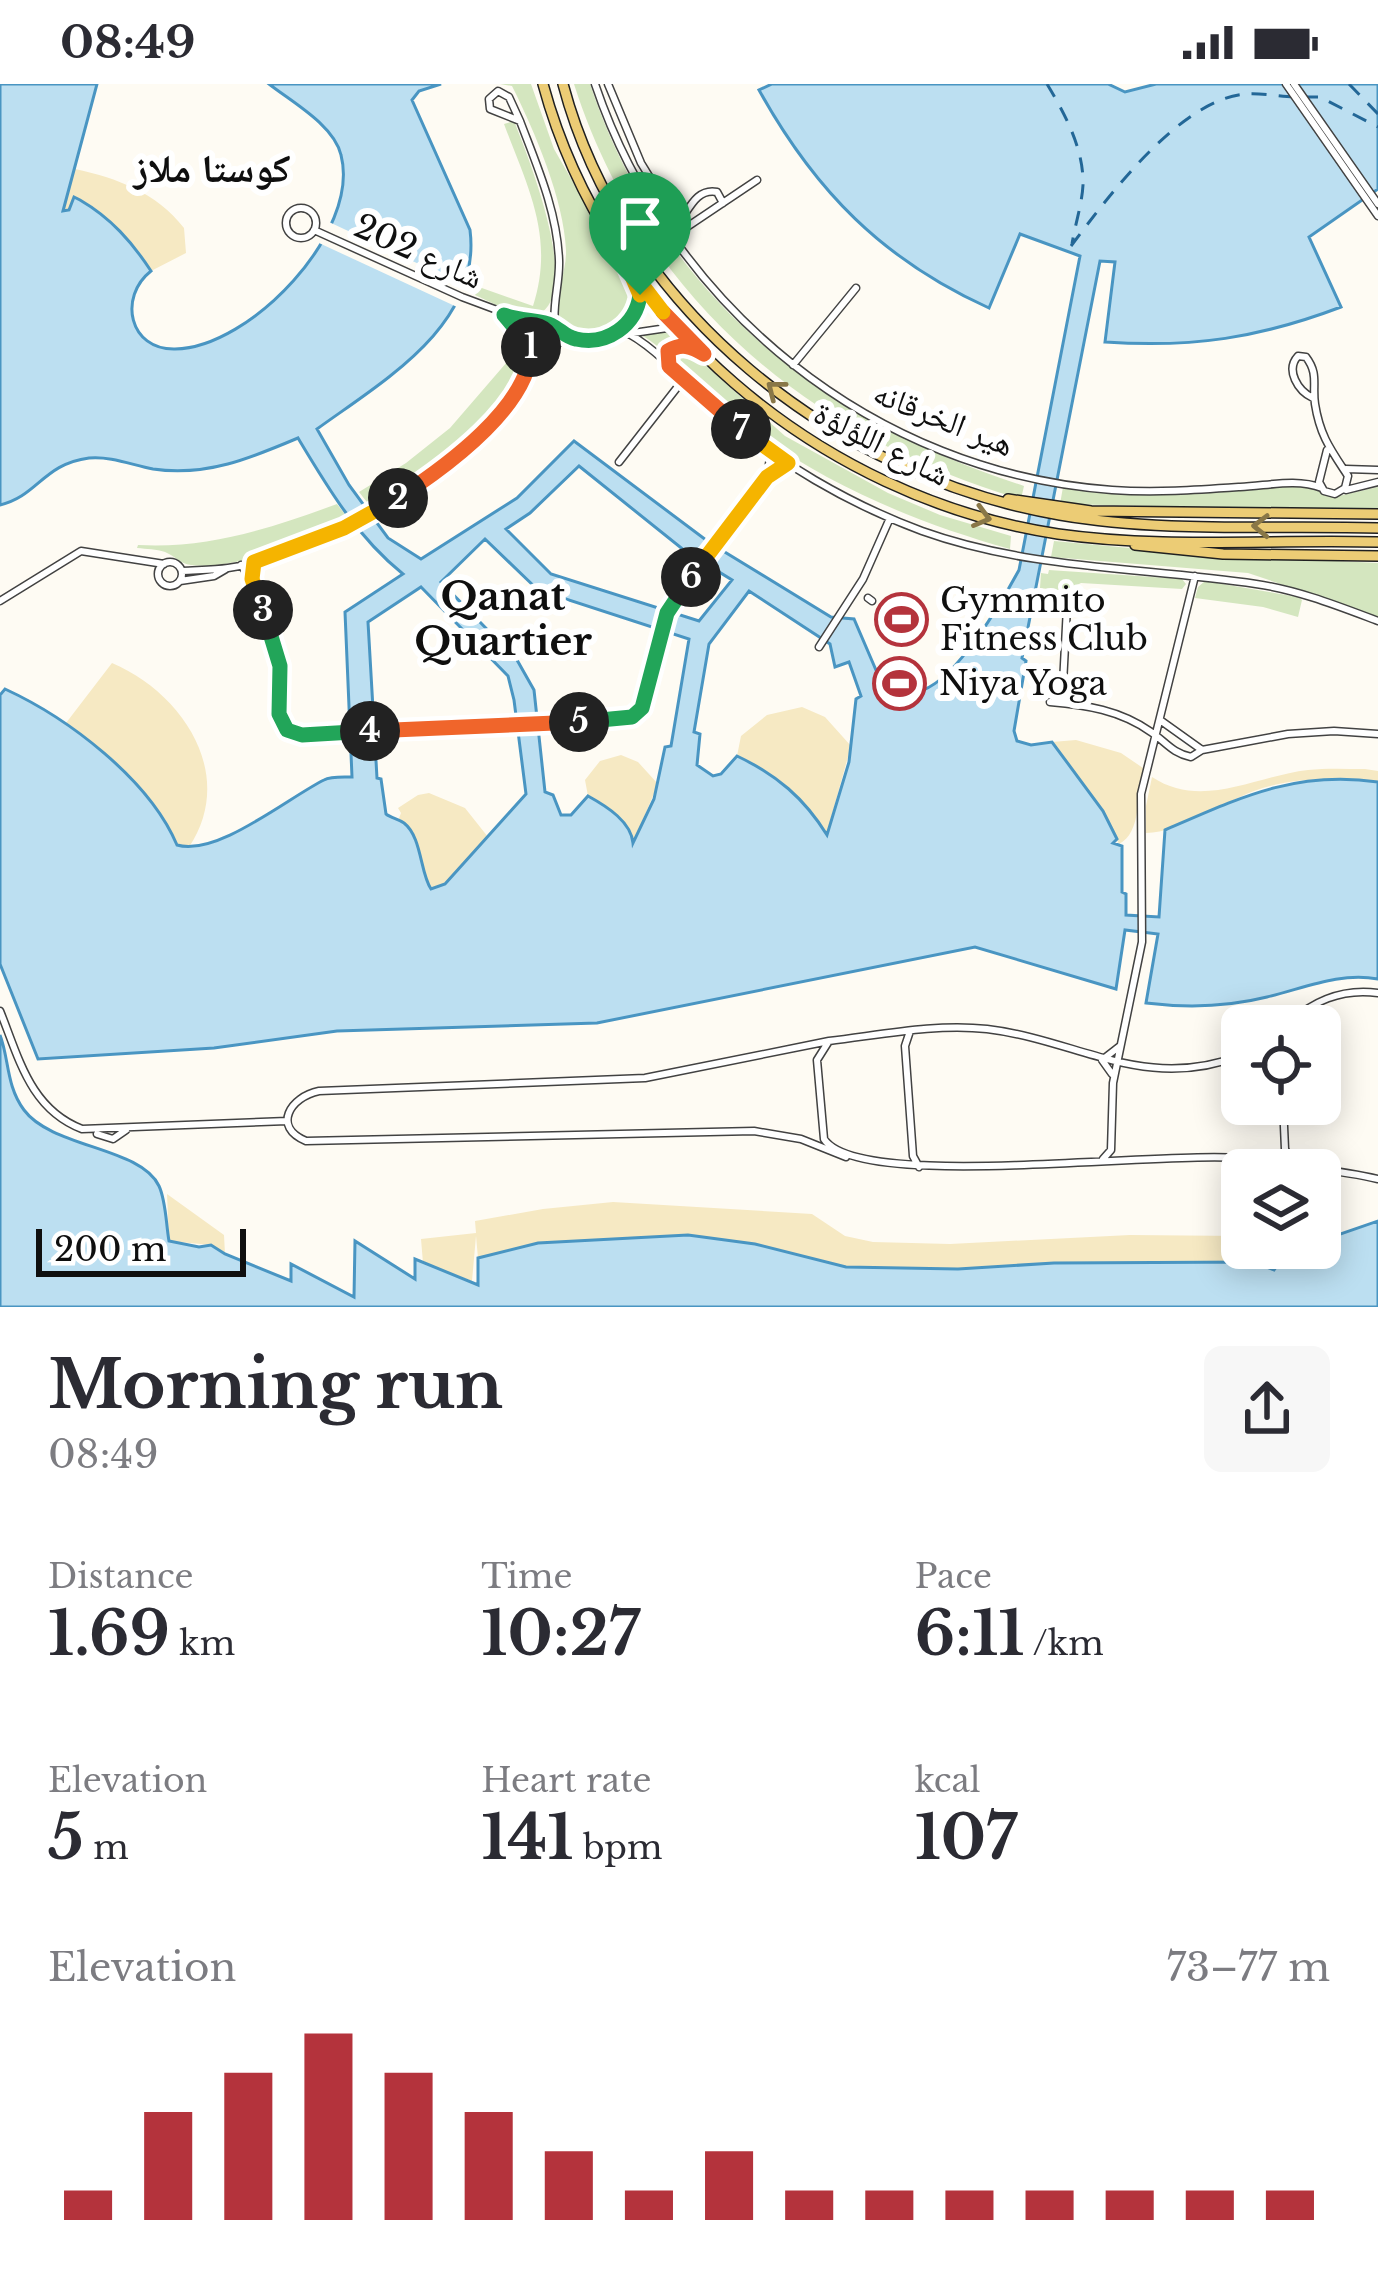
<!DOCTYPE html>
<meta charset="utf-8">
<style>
body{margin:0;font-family:"Libre Baskerville","Noto Naskh Arabic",serif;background:#f7f7f7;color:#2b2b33;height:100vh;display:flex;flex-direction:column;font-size:45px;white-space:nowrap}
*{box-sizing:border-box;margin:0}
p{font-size:39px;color:#7c7c81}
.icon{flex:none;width:66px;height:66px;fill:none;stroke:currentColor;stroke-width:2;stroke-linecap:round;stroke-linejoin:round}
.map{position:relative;height:1223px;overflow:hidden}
.details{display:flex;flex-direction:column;background:#fff;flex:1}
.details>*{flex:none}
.controls{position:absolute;left:1221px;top:921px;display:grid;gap:24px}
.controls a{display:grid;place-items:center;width:120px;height:120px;border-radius:18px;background:#fff;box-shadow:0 6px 30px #0003;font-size:60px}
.scale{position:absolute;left:36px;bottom:30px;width:210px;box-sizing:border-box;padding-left:12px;border:6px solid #0f0f0f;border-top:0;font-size:33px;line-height:42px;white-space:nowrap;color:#0f0f0f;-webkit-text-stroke:9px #fff;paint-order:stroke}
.pin{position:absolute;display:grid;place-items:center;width:102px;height:102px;color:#fff;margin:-123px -51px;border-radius:50% 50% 50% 0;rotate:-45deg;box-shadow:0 0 12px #0007}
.pin .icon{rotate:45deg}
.km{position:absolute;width:60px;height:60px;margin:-30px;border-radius:50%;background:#222;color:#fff;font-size:33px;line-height:60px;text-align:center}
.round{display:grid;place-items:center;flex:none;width:126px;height:126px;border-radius:18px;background:#f7f7f7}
.headline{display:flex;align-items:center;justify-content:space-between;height:204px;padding:0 48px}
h1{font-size:66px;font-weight:700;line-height:90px}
.figures{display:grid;grid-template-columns:repeat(3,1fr);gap:18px;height:204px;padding:12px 48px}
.figures div{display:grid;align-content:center}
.figures b{font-size:60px;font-weight:700}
.figures small{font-size:33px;font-weight:400}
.figures p{font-size:33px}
.chart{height:336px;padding:24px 48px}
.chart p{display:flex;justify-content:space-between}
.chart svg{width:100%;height:216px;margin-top:12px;stroke:#b4333c;stroke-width:6}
.status{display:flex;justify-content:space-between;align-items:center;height:84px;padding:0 60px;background:#fff;direction:ltr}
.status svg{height:33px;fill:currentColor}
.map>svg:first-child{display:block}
.green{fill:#d4e6bf}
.sand{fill:#f6e9c3}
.water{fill:#bcdff1;stroke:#4995c2;stroke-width:3;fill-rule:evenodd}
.pier{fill:#fefbf3}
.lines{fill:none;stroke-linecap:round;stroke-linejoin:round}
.ferry{stroke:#236797;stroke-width:3;stroke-dasharray:15 12;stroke-linecap:butt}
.minor-casing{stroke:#424242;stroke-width:9}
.major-casing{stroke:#202020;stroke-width:12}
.minor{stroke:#fff;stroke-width:6}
.major{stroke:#eccc75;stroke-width:9}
.oneway{stroke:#897747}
.split-1-casing{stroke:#fff;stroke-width:24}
.split-2-casing{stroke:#fff;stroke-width:24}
.split-3-casing{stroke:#fff;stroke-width:24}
.split-4-casing{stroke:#fff;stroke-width:24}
.split-5-casing{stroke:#fff;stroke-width:24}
.split-6-casing{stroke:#fff;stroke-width:24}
.split-7-casing{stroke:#fff;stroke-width:24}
.split-8-casing{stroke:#fff;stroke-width:24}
.split-9-casing{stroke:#fff;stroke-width:24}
.split-1{stroke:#22a559;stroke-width:15}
.split-2{stroke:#f0652b;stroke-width:15}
.split-3{stroke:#f5b400;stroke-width:15}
.split-4{stroke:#22a559;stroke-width:15}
.split-5{stroke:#f0652b;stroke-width:15}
.split-6{stroke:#22a559;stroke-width:15}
.split-7{stroke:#f5b400;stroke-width:15}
.split-8{stroke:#f0652b;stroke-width:15}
.split-9{stroke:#f5b400;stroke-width:15}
.labels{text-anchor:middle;stroke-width:12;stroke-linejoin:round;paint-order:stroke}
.street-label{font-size:33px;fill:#0f0f0f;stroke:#fff}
.poi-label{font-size:33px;fill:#0f0f0f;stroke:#fff;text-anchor:start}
.quarter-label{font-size:39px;font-weight:bold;fill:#0f0f0f;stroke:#fff}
</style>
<div class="status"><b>08:49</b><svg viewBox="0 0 49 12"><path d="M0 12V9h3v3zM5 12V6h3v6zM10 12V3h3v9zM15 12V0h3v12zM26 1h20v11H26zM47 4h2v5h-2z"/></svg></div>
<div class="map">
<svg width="1378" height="1223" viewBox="0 0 1378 1223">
<rect width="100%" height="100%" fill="#fefbf3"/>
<path class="green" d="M500,0H531L554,65L631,199L633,217L620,242C597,248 581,255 560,241C550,215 567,192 566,166C564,116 535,48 512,2Z
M574,0H590C661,211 818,335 1024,402L1021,415C810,354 642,213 574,0Z
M514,37C527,70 580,201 542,228C536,231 530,231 524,234L475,211L479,203L533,222C555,153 528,104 504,40Z
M662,247L668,248L785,352L888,409L940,431L1011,452L1010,465C913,438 820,398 742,338C708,312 678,274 643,252Z
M519,264L529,274C526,326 412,401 370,422L359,408L406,379L450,344Z
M1298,401L1314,403L1334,413L1378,403V427L1060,420L1063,403C1142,415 1219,409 1298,401Z
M337,420L347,433C317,457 229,487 191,481C180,480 175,472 165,468C156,465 147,465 137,464L138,461C209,465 271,444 337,420Z
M1054,457L1195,470L1378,479V533L1248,489L1051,473Z
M1049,486L1182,495L1186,500L1182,505L1081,499L1065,507L1040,504L1041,489L1048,490Z
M1205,497L1298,513L1302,516L1298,533L1263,523L1195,514L1198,503Z"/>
<path class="sand" d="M75,85C117,94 157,109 184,144L186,169L151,187C130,157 108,130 74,114L69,126L63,127Z
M112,579C183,609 237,691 189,763L177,761L170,744L87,655L66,639Z
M802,623L825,633L851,662L826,752C807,713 776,691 737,672L741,652L767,631Z
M1076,656L1121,669L1143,684C1137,708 1142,749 1119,760L1103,727L1052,658Z
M621,671L638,678L658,700L633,759L625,739L588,712L585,696L600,677Z
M1365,685L1378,687V698C1340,693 1290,693 1254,707C1220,720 1182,748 1146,749V722L1152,693C1202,726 1255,692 1308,686C1326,684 1346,685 1365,685Z
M429,709L465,724L488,753L445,800L431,805C418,784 420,753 398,737L401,729L398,724L418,711Z
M167,1110L224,1151L225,1170L211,1161L169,1157Z
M613,1118L812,1130L845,1152L873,1158L950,1160L1130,1151L1242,1152V1164H1283L1274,1186L1254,1178L1054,1179L958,1185L846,1183L732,1156L642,1153L538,1159L478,1174L476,1152L472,1197L423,1179L421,1155L476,1149L475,1137L543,1125Z"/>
<path class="water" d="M0,0H97L63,127L69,126L74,113L80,116C111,134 132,158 151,187C118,213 129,266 175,265C250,264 361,148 341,71C334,41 292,18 269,0H441L419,7L412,16L470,146C482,241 383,297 317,345L349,401L388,454L421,475L517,414L574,357L710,459L831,533L854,535L885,607C897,607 911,611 923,606C958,593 1001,519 1019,486L1080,172L1020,150L989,224C883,176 815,107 759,6L772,0H1108L1125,8L1156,0H1378V105L1309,153L1341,223C1259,254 1193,264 1105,258L1115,178L1100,177L1022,574L1026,577L1014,647L1017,657L1031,661L1052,658L1103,727L1117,755L1113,759L1122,762V808L1126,810V831L1159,833L1165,746C1239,714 1295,686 1378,698V895C1339,888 1305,904 1267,913C1227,923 1187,924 1146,919L1158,850L1125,846L1116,905L975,863L597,939L337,947L214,964L38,975L0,880V611L5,605C68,634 149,695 177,761C217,773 289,713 324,696C331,692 343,693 352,693L345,528L403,490C357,453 328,404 298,354C251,374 206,393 153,385C132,381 111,372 89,374C43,380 38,412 0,421ZM579,382L685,467L732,496L699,537L551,490L506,445L530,429ZM485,455L538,506L689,555L671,662L665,663L654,715L633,759C631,738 608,723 588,712L571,731H561L553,711L545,708L534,606L517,576L441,498ZM421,503L508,592L514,616L526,710L445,800L431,805C420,789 422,753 404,739C398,735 391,734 386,730L381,695L377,694L368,538ZM749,507L830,560L835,583L849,578L861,612L856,615L849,678L827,751C804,714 777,691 737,672L721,690L713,692L697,681L700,650L694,648L709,560Z
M0,951C9,974 6,1002 24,1026C52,1064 141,1063 159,1102C166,1117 166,1140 169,1157L199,1163L211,1161L225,1170L291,1197V1180L354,1213L355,1157L415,1195V1175L478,1201V1174L538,1159L688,1151L755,1160L846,1183L958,1185L1054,1179L1254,1178L1274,1186C1285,1169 1299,1164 1320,1164V1157L1378,1137V1223H0Z"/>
<path class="pier" d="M329,138L468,203L457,223L319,159Z"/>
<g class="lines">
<path class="ferry" d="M1047,0C1065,30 1084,65 1083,101C1082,120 1075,141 1072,160
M1349,0L1378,30
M1303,13H1320L1378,43
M1071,162C1108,113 1180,15 1246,10C1261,9 1278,12 1293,13"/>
<defs>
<path id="minor" d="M595,0C670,223 875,389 1112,406C1155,409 1197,406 1240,403C1267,402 1296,394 1322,404
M608,0L641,79L682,146
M1286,0L1378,132
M1294,0L1378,120
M498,7L509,13L520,37L490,25L489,15Z
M520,37C537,82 557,127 559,176C560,199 552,220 555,243
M286 139a15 15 0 1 1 30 0a15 15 0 1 1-30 0Z
M678,140C689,126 696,104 717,108L723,119
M314,146L462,213L537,241
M672,153L757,96
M529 254a15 15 0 1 1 30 0a15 15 0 1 1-30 0Z
M620,245C659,264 685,300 718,327C777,378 849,420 922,447C1031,486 1143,483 1256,500C1298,506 1338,522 1378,537
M620,245C637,231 645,215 635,194
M558,247L573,255L586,256L667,244L686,256
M667,278L670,265H695
M793,281L856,204
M1313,314C1298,307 1285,286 1298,272L1306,273C1319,290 1312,301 1315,320C1320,352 1331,366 1348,392L1345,404L1335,410L1324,407L1319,398L1327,366
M619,378L683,296
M1346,385L1378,386
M767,393L771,368
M1346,406L1378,398
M158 490a12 12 0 1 1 24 0a12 12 0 1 1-24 0Z
M241,481C261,507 279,555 280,588C281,605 277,620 280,636L292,649L632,633L647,614L670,523L767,393L788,379
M182,487C197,486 213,486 228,484C305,473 410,418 466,364C497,334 518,294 551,268
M180,497L214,492L226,485
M868,514L872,517
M0,517L81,467L164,480
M819,563L863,495L890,434
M1050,618C1086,621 1120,626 1151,648C1166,658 1172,669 1191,673L1202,666L1288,650L1334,647L1378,650
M1062,619L1067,523
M1160,636L1202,666
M0,927C19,974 30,1025 82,1045L287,1037
M1286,942C1312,917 1341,904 1378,909
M910,947L905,962L913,1072L919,1083
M829,957L645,994L319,1007C290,1013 272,1043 306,1057L754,1047L801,1055L846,1073
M1242,971C1145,1009 1079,956 987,945C936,939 880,951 829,957L817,976L824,1055C860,1110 1182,1062 1260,1076C1299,1083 1339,1086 1378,1095
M1112,990L1102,976L1120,962
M1283,1020L1285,1065L1290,1075
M97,1050L113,1055L126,1046
M1103,1075L1111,1066L1113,999L1142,858L1141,710L1195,492
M1264,1075L1322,1082"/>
<path id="major" d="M543,0C606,234 819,414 1058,450C1163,465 1272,455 1378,458
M563,0C622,224 835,393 1060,431C1164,449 1273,441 1378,444
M1008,415L1091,427L1378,430
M1135,461L1223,470L1378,472"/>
</defs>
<use href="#minor" class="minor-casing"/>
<use href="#major" class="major-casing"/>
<use href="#minor" class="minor"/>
<use href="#major" class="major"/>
</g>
<defs><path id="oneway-chevron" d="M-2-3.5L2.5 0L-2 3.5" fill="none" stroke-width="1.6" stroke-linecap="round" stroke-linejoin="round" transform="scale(3)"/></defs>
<g class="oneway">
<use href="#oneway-chevron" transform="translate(775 305) rotate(-142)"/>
<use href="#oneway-chevron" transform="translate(982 433) rotate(15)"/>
<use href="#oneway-chevron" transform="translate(1261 442) rotate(-179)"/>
</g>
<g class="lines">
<defs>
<path id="split-1" d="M531,263L504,231C519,237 542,236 551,241C560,245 565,253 576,255C607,262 636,241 640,211"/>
<path id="split-2" d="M398,414C444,384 531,322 531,263"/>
<path id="split-3" d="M263,526L252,495L254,478L344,444L398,414"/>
<path id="split-4" d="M263,526L280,582L279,630L287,646L302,651L370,647"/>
<path id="split-5" d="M370,647L579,638"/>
<path id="split-6" d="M579,638L632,633L642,624L667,529L691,493"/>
<path id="split-7" d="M691,493L767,393L788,379L741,345"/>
<path id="split-8" d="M663,228L704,270C691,262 681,259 668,267L669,282L741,345"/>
<path id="split-9" d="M640,211L627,181L663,228"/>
</defs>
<use href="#split-1" class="split-1-casing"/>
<use href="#split-2" class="split-2-casing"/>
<use href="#split-3" class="split-3-casing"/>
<use href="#split-4" class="split-4-casing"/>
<use href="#split-5" class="split-5-casing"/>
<use href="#split-6" class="split-6-casing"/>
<use href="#split-7" class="split-7-casing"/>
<use href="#split-8" class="split-8-casing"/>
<use href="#split-9" class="split-9-casing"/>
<use href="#split-1" class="split-1"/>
<use href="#split-2" class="split-2"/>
<use href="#split-3" class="split-3"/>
<use href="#split-4" class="split-4"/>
<use href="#split-5" class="split-5"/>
<use href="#split-6" class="split-6"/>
<use href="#split-7" class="split-7"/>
<use href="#split-8" class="split-8"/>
<use href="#split-9" class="split-9"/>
</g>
<defs>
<symbol id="stadium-ring" viewBox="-11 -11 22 22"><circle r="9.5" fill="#fff" stroke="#b4333c" stroke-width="1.5"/><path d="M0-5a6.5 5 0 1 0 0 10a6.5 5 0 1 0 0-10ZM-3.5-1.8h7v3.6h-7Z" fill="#b4333c"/></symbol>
</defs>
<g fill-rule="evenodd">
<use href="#stadium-ring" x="872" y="506" width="59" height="59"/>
<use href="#stadium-ring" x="870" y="570" width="59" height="59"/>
</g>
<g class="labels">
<g class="street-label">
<text transform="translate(419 167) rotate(24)" y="12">شارع 202</text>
<text transform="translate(944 334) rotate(22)" y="12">هير الخرقانه</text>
<text transform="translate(882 359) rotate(27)" y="12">شارع اللؤلؤة</text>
</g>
<g class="poi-label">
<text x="940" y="528">Gymmito<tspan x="940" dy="38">Fitness Club</tspan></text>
<text x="939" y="611">Niya Yoga</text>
</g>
<g class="quarter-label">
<text x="212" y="98">كوستا ملاز</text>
<text x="503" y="526">Qanat<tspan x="503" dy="45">Quartier</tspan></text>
</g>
</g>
</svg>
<div class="controls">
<a><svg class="icon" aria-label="locate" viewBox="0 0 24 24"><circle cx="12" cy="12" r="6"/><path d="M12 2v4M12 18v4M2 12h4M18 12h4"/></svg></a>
<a><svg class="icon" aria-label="layers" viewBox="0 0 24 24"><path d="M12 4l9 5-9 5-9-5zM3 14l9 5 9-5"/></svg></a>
</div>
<div class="scale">200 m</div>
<div class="pin" style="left:640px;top:211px;background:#1e9e55"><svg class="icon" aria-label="arrive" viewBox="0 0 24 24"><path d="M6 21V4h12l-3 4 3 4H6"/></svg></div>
<b class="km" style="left:531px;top:263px">1</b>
<b class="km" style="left:398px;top:414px">2</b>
<b class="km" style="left:263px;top:526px">3</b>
<b class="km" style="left:370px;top:647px">4</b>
<b class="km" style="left:579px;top:638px">5</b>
<b class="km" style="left:691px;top:493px">6</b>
<b class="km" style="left:741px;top:345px">7</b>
</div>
<section class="details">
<div class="headline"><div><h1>Morning run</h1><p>08:49</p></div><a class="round"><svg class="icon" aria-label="share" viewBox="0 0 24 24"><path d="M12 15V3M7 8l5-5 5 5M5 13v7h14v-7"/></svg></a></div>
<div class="figures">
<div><p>Distance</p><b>1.69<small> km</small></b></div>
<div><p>Time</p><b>10:27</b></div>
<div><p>Pace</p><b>6:11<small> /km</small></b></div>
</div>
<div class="figures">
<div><p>Elevation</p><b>5<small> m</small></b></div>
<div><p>Heart rate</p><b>141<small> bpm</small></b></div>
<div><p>kcal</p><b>107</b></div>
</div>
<div class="chart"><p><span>Elevation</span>73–77 m</p>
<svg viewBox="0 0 160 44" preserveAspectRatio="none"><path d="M5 44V38M15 44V22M25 44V14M35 44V6M45 44V14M55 44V22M65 44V30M75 44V38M85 44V30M95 44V38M105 44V38M115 44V38M125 44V38M135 44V38M145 44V38M155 44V38"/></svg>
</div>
</section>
